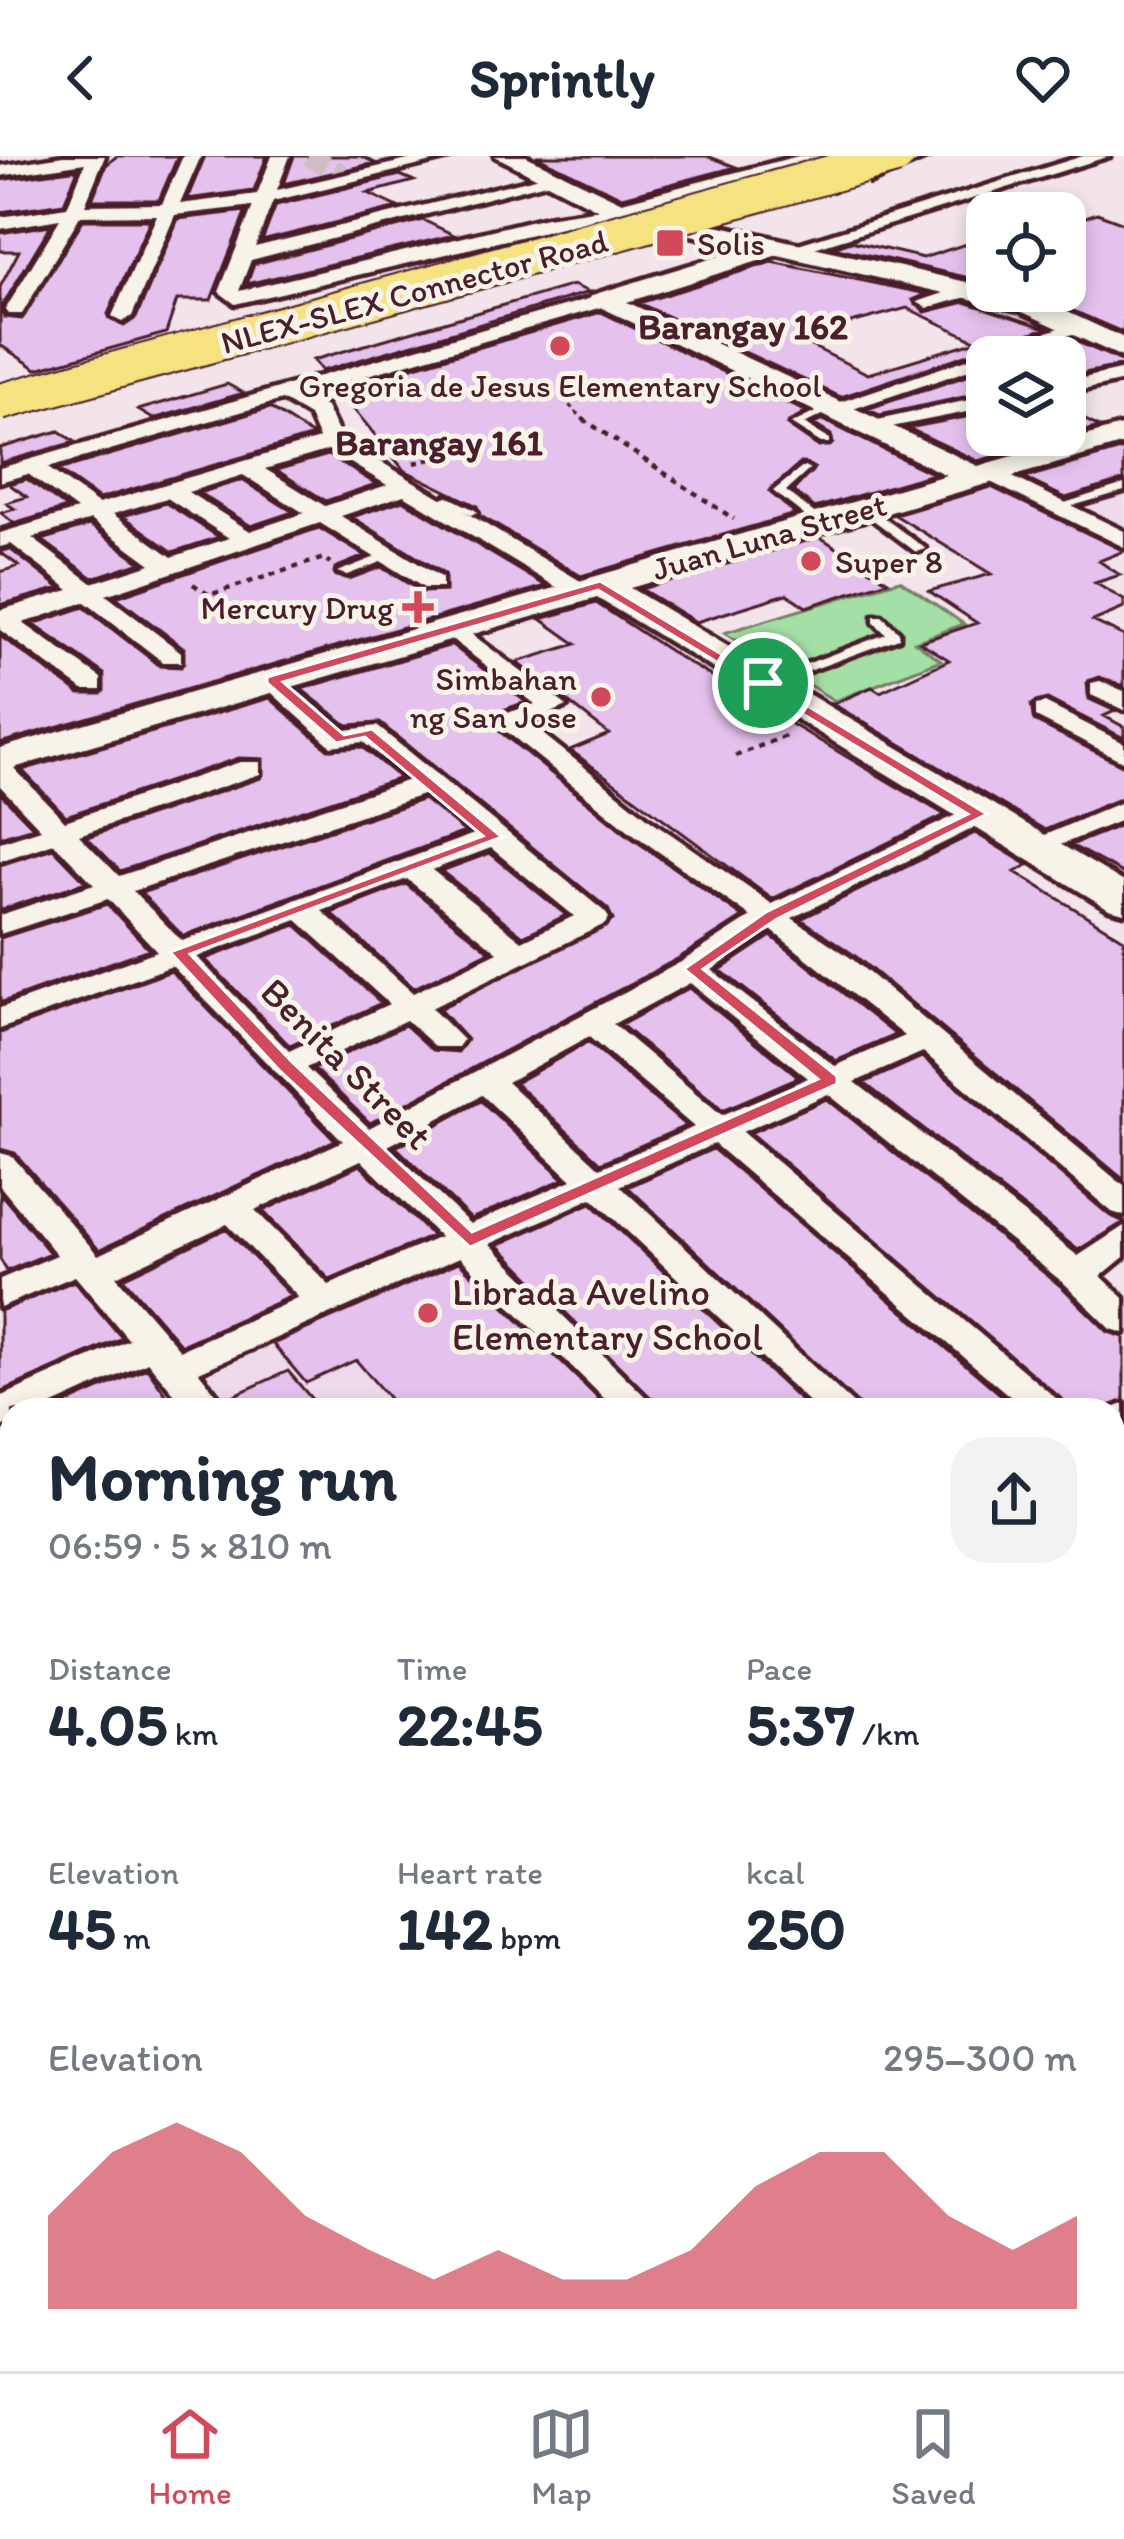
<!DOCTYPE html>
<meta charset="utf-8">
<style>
body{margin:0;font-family:Itim,sans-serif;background:#f2f2f3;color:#1f2937;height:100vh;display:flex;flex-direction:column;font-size:45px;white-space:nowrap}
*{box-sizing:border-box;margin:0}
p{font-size:39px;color:#747a83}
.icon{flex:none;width:66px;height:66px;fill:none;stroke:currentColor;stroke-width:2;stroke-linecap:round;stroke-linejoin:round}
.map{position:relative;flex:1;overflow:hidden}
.details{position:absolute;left:0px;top:1242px;width:1125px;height:975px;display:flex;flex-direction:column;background:#fff;border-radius:36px 36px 0 0;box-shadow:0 6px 18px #0003}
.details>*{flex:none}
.fabs{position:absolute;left:966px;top:36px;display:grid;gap:24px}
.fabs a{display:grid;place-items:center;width:120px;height:120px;border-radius:24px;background:#fff;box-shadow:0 6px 18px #0003;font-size:60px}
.pin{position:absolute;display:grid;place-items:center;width:102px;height:102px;color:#fff;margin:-51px;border:6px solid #fff;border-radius:50%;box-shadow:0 3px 12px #0007}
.round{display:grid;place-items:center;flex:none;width:126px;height:126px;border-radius:36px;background:#f2f2f3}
.head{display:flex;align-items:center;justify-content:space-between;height:204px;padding:0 48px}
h1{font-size:66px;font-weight:700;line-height:90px}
.figures{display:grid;grid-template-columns:repeat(3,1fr);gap:18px;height:204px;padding:12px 48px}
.figures div{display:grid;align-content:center}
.figures b{font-size:60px;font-weight:700}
.figures small{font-size:33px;font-weight:400}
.figures p{font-size:33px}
.chart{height:336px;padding:24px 48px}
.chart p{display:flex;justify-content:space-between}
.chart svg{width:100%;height:216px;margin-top:12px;fill:#d1495b;opacity:.7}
header{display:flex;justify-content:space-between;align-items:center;height:156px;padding:0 48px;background:#fff;font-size:54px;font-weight:700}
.menu{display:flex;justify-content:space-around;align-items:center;height:168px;border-top:3px solid #e0e1e3;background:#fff;font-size:33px;color:#747a83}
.menu a{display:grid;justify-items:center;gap:6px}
.menu .on{color:#d1495b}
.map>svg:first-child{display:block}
.built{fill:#eedaeb}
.green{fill:#a4dfa5;stroke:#777f68;stroke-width:3}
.water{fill:#78c7d3;stroke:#668490;stroke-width:3}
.building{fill:#e5c2ee;stroke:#4a1f2b;stroke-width:3;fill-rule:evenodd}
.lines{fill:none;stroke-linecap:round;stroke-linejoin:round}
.street-tunnel{stroke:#d0bdc4;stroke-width:20;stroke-dasharray:20 9;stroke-linecap:butt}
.lane-casing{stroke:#4a1f2b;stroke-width:9}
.street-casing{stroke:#4a1f2b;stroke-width:9}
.secondary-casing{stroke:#4a1f2b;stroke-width:9}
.path-far1{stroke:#4a1f2b;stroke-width:3;stroke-dasharray:4.5 4.5;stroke-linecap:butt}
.path{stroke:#4a1f2b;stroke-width:4.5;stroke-dasharray:6 6;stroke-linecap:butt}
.lane{fill:#f7f3e8;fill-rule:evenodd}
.street{fill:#f7f3e8;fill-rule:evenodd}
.secondary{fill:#f7f3e8;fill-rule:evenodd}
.rail{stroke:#4a1f2b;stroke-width:4.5}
.highway-bridge-casing{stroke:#4a1f2b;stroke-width:40;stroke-linecap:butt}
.highway-bridge{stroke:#f5e382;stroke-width:36}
.route{fill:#d1495b;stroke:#fff;stroke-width:3;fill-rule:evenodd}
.poi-dot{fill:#d1495b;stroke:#f7f3e8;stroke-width:4.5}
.labels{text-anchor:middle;stroke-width:10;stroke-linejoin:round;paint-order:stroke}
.far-poi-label{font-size:33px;fill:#4a1f2b;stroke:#f7f3e8;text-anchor:start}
.far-street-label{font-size:33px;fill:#4a1f2b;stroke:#f7f3e8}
.far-neighbourhood-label{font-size:36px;font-weight:bold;fill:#4a1f2b;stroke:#f7f3e8}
.street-label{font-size:39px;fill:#4a1f2b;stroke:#f7f3e8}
.poi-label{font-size:39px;fill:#4a1f2b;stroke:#f7f3e8;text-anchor:start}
</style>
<header><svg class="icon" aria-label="back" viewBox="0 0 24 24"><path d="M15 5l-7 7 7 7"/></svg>Sprintly<svg class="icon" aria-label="heart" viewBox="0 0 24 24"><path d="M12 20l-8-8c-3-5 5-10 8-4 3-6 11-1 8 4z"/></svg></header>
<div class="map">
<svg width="1124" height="2215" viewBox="0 0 1124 2215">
<rect width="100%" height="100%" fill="#f2e4ea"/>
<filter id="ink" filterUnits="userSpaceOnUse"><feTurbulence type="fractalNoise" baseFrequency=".00833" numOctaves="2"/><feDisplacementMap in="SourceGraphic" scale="24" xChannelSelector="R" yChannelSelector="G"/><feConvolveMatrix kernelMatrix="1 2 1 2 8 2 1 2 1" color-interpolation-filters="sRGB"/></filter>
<g filter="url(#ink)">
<path class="built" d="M1124,296V377L1020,326Z
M465,1100L613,1254H236L205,1214Z"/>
<path class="green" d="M900,424L964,468L915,486L941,504L835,545L724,477Z"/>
<path class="water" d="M1124,1494V1701L1113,1708V1500Z
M418,2205H628L622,2215H413Z"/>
<path class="building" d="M117,0H178L159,44H92L106,9Z
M205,0H267L254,34L187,43Z
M294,0H361L375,7L284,28Z
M536,0H707L736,11L622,41Z
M78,13L64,47L0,56V24Z
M400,19L414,25L368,37L398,51L262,85L276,49Z
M246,55L211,144H177L166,177L37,213L0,189V131L19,95H0V77L51,69L1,152L4,161L22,163L83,64H150L108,158L124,170L136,162L178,63Z
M1097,57L1124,67V177L1027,135H1065V68Z
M423,64L454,79L247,128L254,108Z
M851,85L923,102L972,86L987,92V126L833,91Z
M772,106L927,138L913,144L925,156L965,146L1046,172L841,241L639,147ZM907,152L977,185L868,218L795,182Z
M573,129L589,136L322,215L313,204Z
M601,156L806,256L787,269L819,291L833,287L831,279L813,268L823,264L933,318L815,352L793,335L814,312L801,307L769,335L795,358L581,420L479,359L477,350L404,314L337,233Z
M1071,183L1124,206V209L1065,221V201H1023Z
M987,213V236L880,259L867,253Z
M227,228L244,237L153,263L138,254Z
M270,252L313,280L99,343L58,314Z
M987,257V279H1065V264L1078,260L1099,271L978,305L908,272Z
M59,275L75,286L0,307V292Z
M1124,293V324L1066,342L1024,322Z
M328,299L376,328L326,345L276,314Z
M27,323L67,352L0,372L15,368L1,357L15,353L6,347L27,341L9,328Z
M242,324L293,356L251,370L199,337Z
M991,331L1124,395L1099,405L1120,419L1095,427L1124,444V452L1093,465L1124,480V530L1099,521L1087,527L1089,543L1115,555L1104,560L1124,571V582L1047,543L1031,549L1034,565L1124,610V641L1045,674L833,548L872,531L880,536L949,504L920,486L977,467L929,435L991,418L895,359Z
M403,344L546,430L0,587V480L80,538H101L104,518L33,468L84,451L160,510L181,511L184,492L116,441L319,372L365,400L335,412L336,420L349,423L381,411L422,436L445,435L444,418L352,361Z
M166,347L219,381L173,396L123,360Z
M90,369L141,406L93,422L42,384Z
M820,381L888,425L806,451L787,438L696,466L641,433Z
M10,393L60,432L0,449V416L19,410L0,396Z
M596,447L682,503L945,659L772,743L570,594L609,578L517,506L576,488L541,463Z
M452,489L526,546L497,556L498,574L629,680L743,761L679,802L370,967L314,913L405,869L433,894L458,896L467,884L439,853L613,764L608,753L380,567L347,569L301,533Z
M270,542L328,593L362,591L400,622L120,715L87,681L261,622L263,603L239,602L66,660L22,614Z
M0,637L33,671L0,681Z
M424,643L465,676L183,780L141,737Z
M1124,668V718L1071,689Z
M975,677L1028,709L1015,716L1124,783V1024L854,799L801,763Z
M53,692L86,726L0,754V709Z
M490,697L566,759L523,780L441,715Z
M406,728L490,795L414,832L331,757Z
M107,748L149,793L0,847V782Z
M296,769L381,847L290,890L205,803Z
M771,780L896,879L836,905L720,814Z
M171,815L335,984L99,1094L15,997L0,993V877Z
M689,832L799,921L723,954L621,869Z
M588,886L686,970L601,1007L515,927Z
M922,901L1109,1059L1124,1066L1078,1094L864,927Z
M827,943L1062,1131L1108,1176L1124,1181V1244L1103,1254H1074L750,977Z
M481,945L564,1023L471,1063L396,991Z
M713,993L1019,1254H864L628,1031Z
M360,1009L432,1080L330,1124L263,1055Z
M0,1037L50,1097L7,1115L0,1103Z
M591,1047L810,1254H663L498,1089Z
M226,1073L291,1140L181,1189L123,1122Z
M459,1106L610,1254H399L356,1204L306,1227L273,1188Z
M74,1125L122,1182L0,1236V1155Z
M147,1212L177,1254H53Z
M288,1215L321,1254H233L226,1243Z"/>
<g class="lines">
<path class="street-tunnel" d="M308,0L343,18"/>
<defs>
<path id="lane" d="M826,251L835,253L804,268L829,283V287H821L791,268Z
M804,310L810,313L808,315L786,335L822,363V367H814L773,335Z
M1124,328V335L1058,354L1052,351Z
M447,340L475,354L477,356L471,359L446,347L435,350L429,347Z
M860,350H868L926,393L916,396L860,354Z
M386,397L396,400L347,419L337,416Z
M874,460H882L899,476V482L768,530L756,527L886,478L874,466Z"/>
<path id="street" d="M63,0H105L85,49L162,48L183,0H201L180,48L257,38L272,0H290L277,34L425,0H457L273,45L255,91L560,16L569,21L251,104L239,135L546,61L620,50L629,55L235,148L219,136L253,50L175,59L132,160L122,166L112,160L157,59L80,60L22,158H8L5,154L60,63L0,73V61L67,51L85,7L0,20V10Z
M1083,0H1110L798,97L782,93Z
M971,128L981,134L978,138L927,152L917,146Z
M602,139L612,145L609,149L303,238L326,251L341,282L589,430V440H571L404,339L341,360L442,422V432H424L320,367L106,439L181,496V506H163L85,446L23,467L101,522V534H83L0,474V454L70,434L11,388L0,391V377L77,354L28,318L0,326V312ZM282,244L309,260L319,283L98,348L48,312ZM329,294L387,329L325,350L265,313ZM243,319L304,357L250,375L188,336ZM167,342L229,382L172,401L113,358ZM91,364L151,408L92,427L32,382Z
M1074,167L1091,171L1010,201H987V208L838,258L819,253Z
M1124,213V225L1065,238V226Z
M987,240V252L866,276L855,269Z
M990,310L1124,375V391L982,322L979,317Z
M453,464L567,550L529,567L652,665L772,748L970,652H990V664L792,762L851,802L1124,1030V1060L1112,1056L923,896L855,926L1078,1100L1124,1070V1101L1101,1120L1124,1142V1177L1111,1173L1065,1128L828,938L742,976L1070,1254H1026L714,988L620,1030L860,1254H817L592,1042L490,1088L659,1254H616L460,1101L199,1216L229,1254H188L148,1206L42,1254H12V1267L0,1271V1241L129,1184L75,1120L0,1151V1123L57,1099L0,1030V997L12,1000L98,1099L343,985L172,810L0,873V852L157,795L108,743L0,778V759L94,728L54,687L0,705V686L41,673L0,630V606L10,608L65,665L240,606H260V618L79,679L119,720L409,624L363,586L331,590L264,530L260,524L273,516L346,574L377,570L605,756L609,762L605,768L431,852L463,884L458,891H436L406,864L306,912L369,972L681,806L751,761L632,677L501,571V559L535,548L444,477V467ZM425,638L474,678L182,785L133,735ZM491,692L574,760L522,785L432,714ZM407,723L498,796L413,837L322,755ZM297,764L389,848L289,895L197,801ZM771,774L905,880L835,910L712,814ZM690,827L808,922L722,959L613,868ZM589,881L694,971L600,1012L507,926ZM482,939L572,1024L470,1068L388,990ZM361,1004L440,1081L329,1129L255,1054ZM227,1068L299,1142L180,1194L116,1120Z
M1100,525L1124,535V554L1091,539V527Z
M1045,547L1124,587V606L1036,561V549Z
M1124,645V663L1043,696H1023L1019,690Z
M1124,1248V1279L1113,1282V1254H1107Z
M12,1369V1403L0,1407V1373Z
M1124,1461V1496L1113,1500V1465Z
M12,1497V1532L0,1536V1501Z
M0,1669L12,1673V1756L0,1761Z
M12,1892V1941L0,1946V1896Z
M12,2116V2173L0,2178V2121Z
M291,2205H347L351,2215H295Z
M356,2205H413L409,2215H352Z
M734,2205H788L785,2215H731Z
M976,2205H1030L1028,2215H974Z"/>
<path id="secondary" d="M495,0H526L622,46L798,0H838L651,54L1037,142L1124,182V202L1018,154L778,99L627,146L978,310L1124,269V288L630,432L1124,726V757L1109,753L597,442L0,616V592L946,319L588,145L592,139L746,92L611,60Z"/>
</defs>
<use href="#lane" class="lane-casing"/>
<use href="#street" class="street-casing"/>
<use href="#secondary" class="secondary-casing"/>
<path class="path-far1" d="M563,243L586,266"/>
<path class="path" d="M583,263L734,363
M414,307L432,303
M193,428L209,439L324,402L330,407
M735,600L788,579"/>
<use href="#lane" class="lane"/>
<use href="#street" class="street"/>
<use href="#secondary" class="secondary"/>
<path class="rail" d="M870,29L936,0"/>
<defs>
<path id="highway-bridge" d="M0,246L896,0"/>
</defs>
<use href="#highway-bridge" class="highway-bridge-casing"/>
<use href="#highway-bridge" class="highway-bridge"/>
</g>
</g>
<path class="route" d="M600,425L987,658L777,763L703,813L837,920V928L470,1091L279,914L170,796L483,680L365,581L336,587L267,527V521ZM598,434L968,658L766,756L684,813L818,923L472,1076L292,906L190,798L502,681L372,573L344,579L283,526Z"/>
<g class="poi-dot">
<rect x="655" y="72" width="30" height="30" rx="6"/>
<circle cx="560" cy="190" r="12"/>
<circle cx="811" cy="405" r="12"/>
<path d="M412 433h12v12h12v12h-12v12h-12v-12h-12v-12h12z"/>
<circle cx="601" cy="541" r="12"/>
<circle cx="428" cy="1157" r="12"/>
</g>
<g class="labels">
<g class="far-poi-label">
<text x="697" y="99">Solis</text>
<text x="560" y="241" text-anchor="middle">Gregoria de Jesus Elementary School</text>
<text x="835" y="417">Super 8</text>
<text x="394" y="463" text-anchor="end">Mercury Drug</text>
<text x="577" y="534" text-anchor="end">Simbahan<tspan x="577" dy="38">ng San Jose</tspan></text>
</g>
<g class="far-street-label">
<text transform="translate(414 135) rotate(-15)" y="12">NLEX-SLEX Connector Road</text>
<text transform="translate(769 380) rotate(-16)" y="12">Juan Luna Street</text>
</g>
<g class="far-neighbourhood-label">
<text x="743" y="183">Barangay 162</text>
<text x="439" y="299">Barangay 161</text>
</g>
<g class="street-label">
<text transform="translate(347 907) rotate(45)" y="14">Benita Street</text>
</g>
<g class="poi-label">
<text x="452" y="1149">Librada Avelino<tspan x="452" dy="45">Elementary School</tspan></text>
</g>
</g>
</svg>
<div class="fabs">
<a><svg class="icon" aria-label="locate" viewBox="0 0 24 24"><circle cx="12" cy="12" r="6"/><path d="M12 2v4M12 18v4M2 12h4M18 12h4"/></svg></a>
<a><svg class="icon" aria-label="layers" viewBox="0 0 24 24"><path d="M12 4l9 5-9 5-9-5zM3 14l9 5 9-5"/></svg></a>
</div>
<div class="pin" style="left:763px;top:527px;background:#1e9e55"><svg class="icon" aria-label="arrive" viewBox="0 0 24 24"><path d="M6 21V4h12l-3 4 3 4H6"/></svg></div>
<section class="details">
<div class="head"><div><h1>Morning run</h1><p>06:59 · 5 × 810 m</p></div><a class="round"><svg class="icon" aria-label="share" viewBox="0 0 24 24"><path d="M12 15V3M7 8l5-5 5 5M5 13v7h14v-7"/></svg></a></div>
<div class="figures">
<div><p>Distance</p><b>4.05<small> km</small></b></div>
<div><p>Time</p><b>22:45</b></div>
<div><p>Pace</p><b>5:37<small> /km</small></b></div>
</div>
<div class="figures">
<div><p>Elevation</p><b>45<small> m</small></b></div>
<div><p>Heart rate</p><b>142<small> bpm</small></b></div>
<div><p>kcal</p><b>250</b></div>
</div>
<div class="chart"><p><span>Elevation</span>295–300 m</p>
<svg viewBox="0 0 160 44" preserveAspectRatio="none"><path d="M0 44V25L10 12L20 6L30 12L40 25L50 32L60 38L70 32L80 38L90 38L100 32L110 19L120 12L130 12L140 25L150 32L160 25V44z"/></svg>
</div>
</section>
</div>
<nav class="menu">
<a class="on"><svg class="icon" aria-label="home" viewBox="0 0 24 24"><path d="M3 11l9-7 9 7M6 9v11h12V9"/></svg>Home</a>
<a><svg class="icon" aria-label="map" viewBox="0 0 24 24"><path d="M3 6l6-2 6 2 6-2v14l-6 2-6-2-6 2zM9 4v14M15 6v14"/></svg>Map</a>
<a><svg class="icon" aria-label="saved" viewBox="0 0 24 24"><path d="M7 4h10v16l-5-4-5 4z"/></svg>Saved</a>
</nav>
